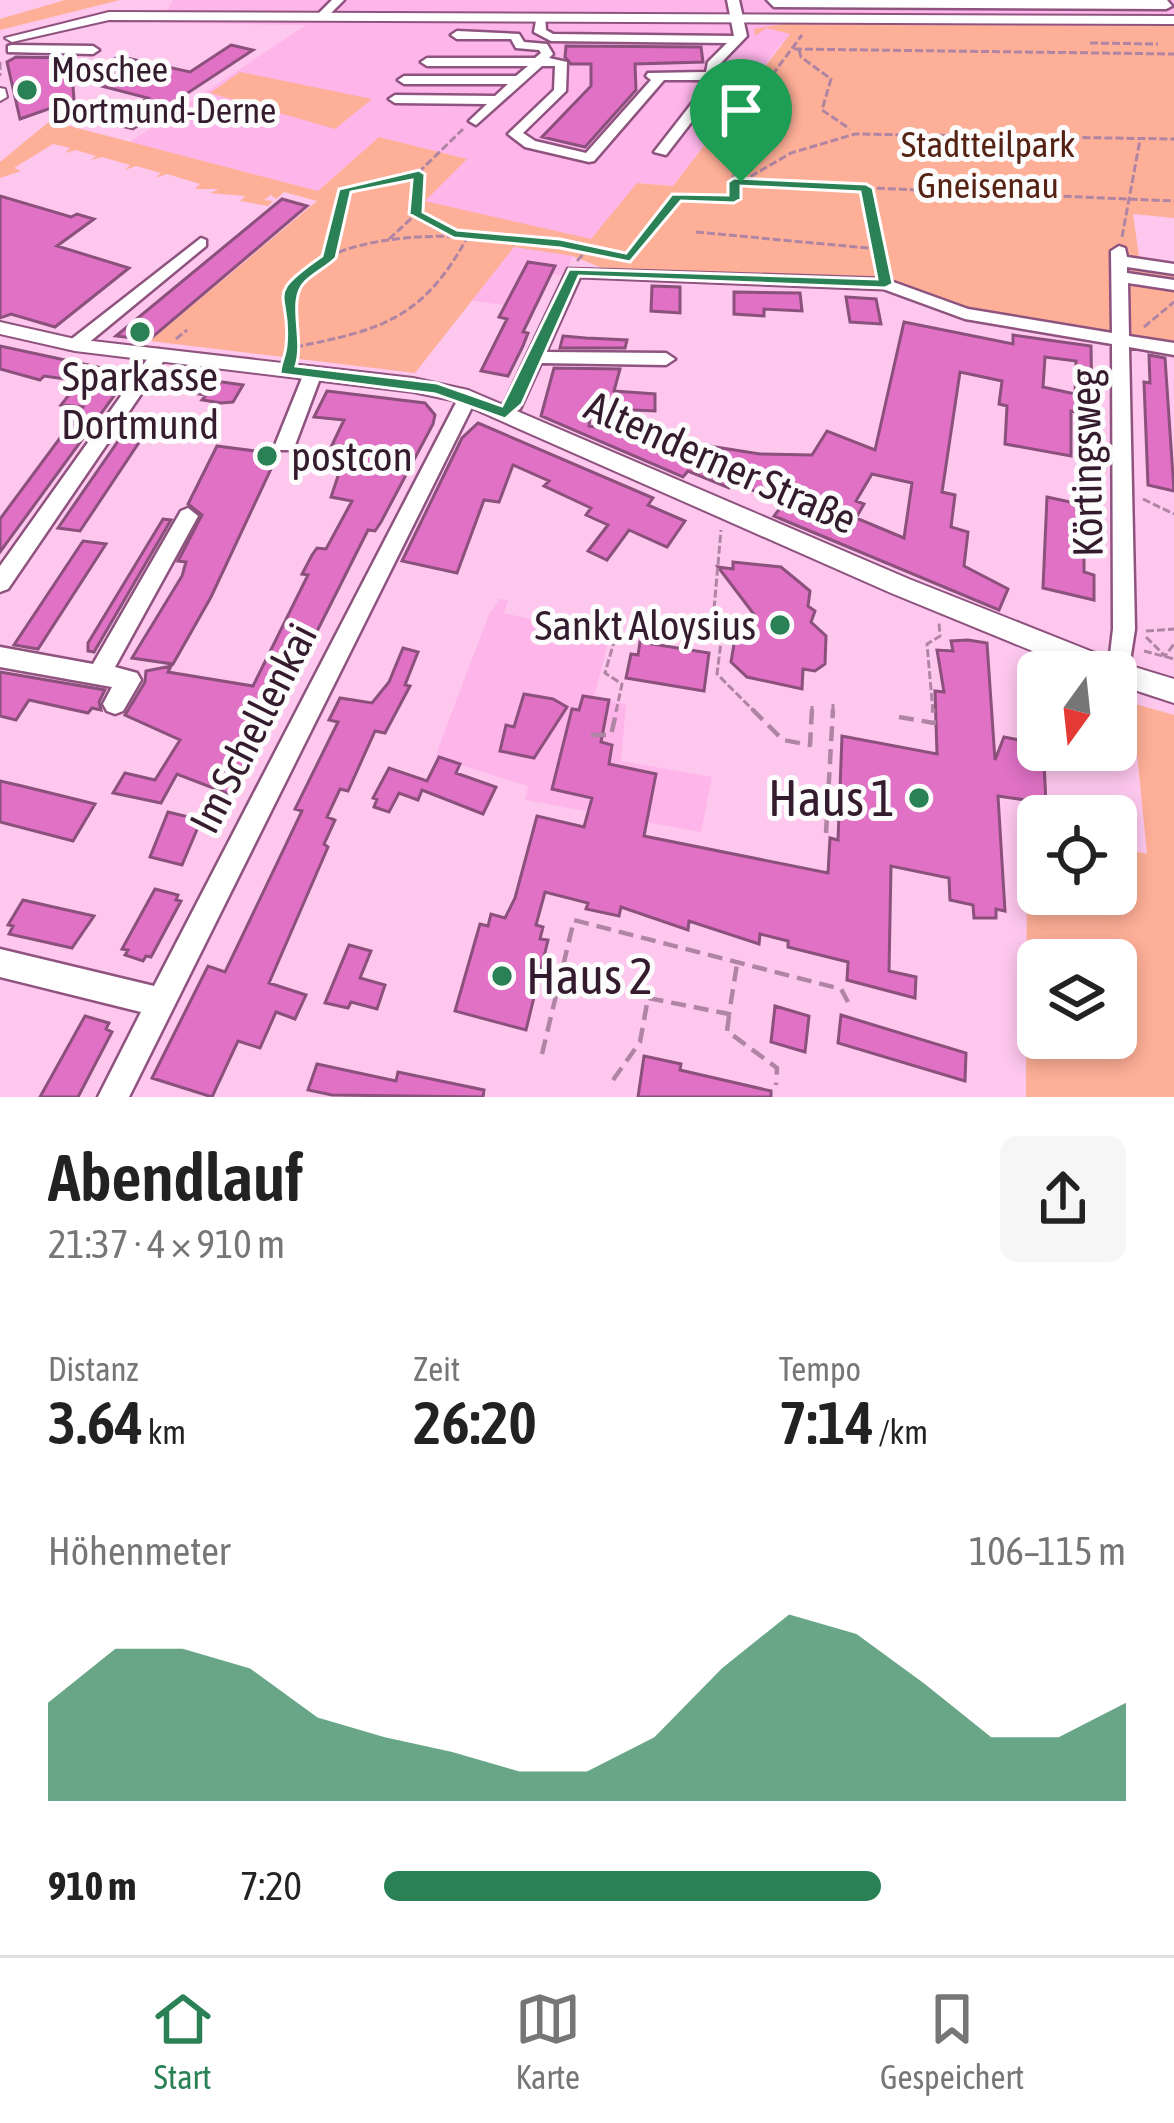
<!DOCTYPE html>
<html lang="de">
<meta charset="utf-8">
<style>
body{margin:0;font-family:"Asap Condensed",sans-serif;background:#f6f6f6;color:#222;height:100vh;display:flex;flex-direction:column;font-size:45px;white-space:nowrap}
*{box-sizing:border-box;margin:0}
p{font-size:39px;color:#767676}
.icon{flex:none;width:66px;height:66px;fill:none;stroke:currentColor;stroke-width:2;stroke-linecap:round;stroke-linejoin:round}
.map{position:relative;height:1097px;overflow:hidden}
.panel{display:flex;flex-direction:column;background:#fff;flex:1}
.panel>*{flex:none}
.needle{width:78px;rotate:195deg}
.controls{position:absolute;left:1017px;top:651px;display:grid;gap:24px}
.controls a{display:grid;place-items:center;width:120px;height:120px;border-radius:18px;background:#fff;box-shadow:0 6px 18px #0003;font-size:60px}
.pin{position:absolute;display:grid;place-items:center;width:102px;height:102px;color:#fff;margin:-123px -51px;border-radius:50% 50% 50% 0;rotate:-45deg;box-shadow:0 0 12px #0007}
.pin .icon{rotate:45deg}
.round{display:grid;place-items:center;flex:none;width:126px;height:126px;border-radius:18px;background:#f6f6f6}
.overview{display:flex;align-items:center;justify-content:space-between;height:204px;padding:0 48px}
h1{font-size:66px;font-weight:600;line-height:90px}
.stats{display:grid;grid-template-columns:repeat(3,1fr);gap:18px;height:204px;padding:12px 48px}
.stats div{display:grid;align-content:center}
.stats b{font-size:60px;font-weight:600}
.stats small{font-size:33px;font-weight:400}
.stats p{font-size:33px}
.chart{height:336px;padding:24px 48px}
.chart p{display:flex;justify-content:space-between}
.chart svg{width:100%;height:216px;margin-top:12px;fill:#2a8155;opacity:.7}
ul{padding:0 48px;list-style:none;font-size:39px}
li{display:grid;grid-template-columns:192px 144px 1fr;align-items:center;height:90px}
li i{height:30px;border-radius:15px;background:#2a8155}
.tab-bar{display:flex;justify-content:space-around;align-items:center;height:168px;border-top:3px solid #e0e0e0;background:#fff;font-size:33px;color:#767676}
.tab-bar a{display:grid;justify-items:center;gap:6px}
.tab-bar .current{color:#2a8155}
.map>svg:first-child{display:block}
.built{fill:#feb5ea}
.green{fill:#feaf97;fill-rule:evenodd}
.building{fill:#e071c5;stroke:#8b507c;stroke-width:3;fill-rule:evenodd}
.lines{fill:none;stroke-linecap:round;stroke-linejoin:round}
.minor-casing{stroke:#8e537e;stroke-width:5}
.major-casing{stroke:#8e537e;stroke-width:4}
.path-far1{stroke:#b085a3;stroke-width:3;stroke-dasharray:8 3;stroke-linecap:butt}
.path{stroke:#b085a3;stroke-width:4.5;stroke-dasharray:15 8;stroke-linecap:butt}
.minor{fill:#fff;fill-rule:evenodd}
.major{fill:#fff;fill-rule:evenodd}
.route{fill:#2a8155;stroke:#fff;stroke-width:3;fill-rule:evenodd}
.poi-dot{fill:#2a8155;stroke:#fcfcfc;stroke-width:4.5}
.labels{text-anchor:middle;stroke-width:10;stroke-linejoin:round;paint-order:stroke}
.far-poi-label{font-size:36px;fill:#341b2d;stroke:#fcfcfc;text-anchor:start}
.far-park-label{font-size:36px;fill:#552213;stroke:#fcfcfc}
.poi-label{font-size:42px;fill:#341b2d;stroke:#fcfcfc}
.street-label{font-size:42px;fill:#341b2d;stroke:#fcfcfc}
.near-poi-label{font-size:51px;fill:#341b2d;stroke:#fcfcfc;text-anchor:end}
</style>
<div class="map">
<svg width="1174" height="1097" viewBox="0 0 1174 1097">
<rect width="100%" height="100%" fill="#fec8ee"/>
<path class="built" d="M173,0H1174V26L803,25L781,44L673,186L637,183L592,240L424,201L466,159L379,137L318,191L130,142L306,25L160,23Z
M513,247L573,256L564,276L551,274L536,306L525,304L523,308L469,300Z
M500,599L508,600L504,613L567,627L573,614L613,623L594,697L626,704L621,761L712,777L701,832L525,800L528,786L435,757L489,614Z"/>
<path class="green" d="M65,0H120L0,30V19Z
M783,24L1174,26V218L1133,214L1140,264L1174,269V349L976,310L889,280L602,268L573,256L514,247L415,373L150,341L317,201L284,192L276,199L271,195L264,200L273,201L268,206L240,201L245,196L210,193L219,189H195L200,184L167,174L155,178L161,173L136,166L125,170L130,165L102,157L91,160L96,156L76,150L65,153L70,148L53,144L14,168L21,171L0,178V162L50,121L318,191L379,137L467,159L425,201L591,239L637,183L673,186L790,34L766,28L755,36L754,29Z
M240,72L372,99L335,129L210,93Z
M1132,703L1174,715V1097H1026L1027,824L1038,827V894H1116V847L1147,854ZM1038,960H1116V1038H1038Z"/>
<path class="building" d="M231,45L253,50L133,129L109,123L148,98L86,82L118,56L190,72Z
M566,46L701,47L703,62L635,64L636,90L585,147L542,137L591,86V64H571L565,57Z
M16,57L71,58L74,100L20,119L7,62Z
M0,196L71,217L77,214L94,219L57,246L129,268L55,327L11,314L0,318Z
M282,199L307,206L149,340L116,336Z
M528,262L555,266L523,332L528,333L523,346L508,376L481,371L507,319L499,317Z
M652,286L680,287V313L651,311Z
M734,292L800,293L802,311L764,309V316L734,314Z
M846,297L876,299L881,324L850,322Z
M904,322L1013,344V335L1091,346L1092,415L1071,411V456L1005,444L1007,406L999,404L1002,381L960,372L942,492L955,495L951,527L968,532L964,566L1008,589L999,610L774,516L784,503L733,482L729,488L688,471L683,477L541,416L554,368L620,369L614,391L655,394V411L591,408L589,426L646,435L666,448L672,440L760,454L812,455L827,431L875,450ZM1045,357L1076,361L1075,394L1043,387ZM872,474L912,483L904,538L856,518L864,504L856,501Z
M563,336L586,338L627,340L625,348H560Z
M0,346L130,374L0,552V519L83,407L61,405L80,381L44,376L40,380L0,369Z
M1149,355L1165,358L1174,491L1148,485L1144,382L1150,383Z
M160,374L215,381L243,385L233,402L221,403L202,400L206,395L158,388Z
M327,391L425,403L435,415L433,424L381,522L375,531L368,530L234,796L177,774L161,803L113,793L125,773L155,780L180,740L125,715L145,682L146,671L171,666L168,672L253,686L308,575L302,574L312,555L317,548L326,549L352,501L331,497L343,461L336,460L342,446L332,445L344,420L314,417Z
M134,418L154,420L80,531L58,528Z
M478,423L653,498L648,505L685,521L667,547L629,530L607,560L588,551L608,525L586,515L591,508L544,486L549,481L513,465L499,502L484,500L457,573L402,561L462,438Z
M217,446L278,454L211,597L173,664L132,658L182,576L186,562L178,561L202,515L188,504Z
M1047,497L1084,505V572L1094,575V600L1043,588Z
M163,519L171,520L94,652L88,651V643Z
M83,541L106,544L38,649L14,645Z
M733,562L781,567L810,591L808,606L815,611L811,622L826,636L825,664L815,671L803,669L802,689L747,677L731,662L735,638L753,641L756,617L718,567L733,569Z
M968,640L987,643L995,760L1004,737L1034,743V750H1070L1072,769L1044,763L1046,803L998,796L1005,911L996,909V918H974L973,905L950,900L949,878L891,866L889,971L916,977L915,998L847,980L848,962L788,947V941L760,934L759,944L689,921L688,930L621,907L619,916L586,909L588,903L545,892L536,925L543,927L540,939L548,940L526,1030L455,1011L480,924L488,926L491,914L505,918L515,898L537,816L584,827L592,798L552,789L572,709L579,710L583,696L609,700L601,742L612,745L609,764L656,774L644,836L828,873L830,838L838,840L842,736L937,754L935,691L944,692L937,650L953,651L951,641Z
M640,642L709,653L704,691L626,678L631,654L638,655Z
M403,648L418,652L405,685L410,686L385,733L375,731L348,791L340,789L327,817L335,820L324,844L328,847L269,983L306,995L295,1019L276,1012L260,1048L238,1041L212,1097L152,1078L208,966L225,972L302,811L295,809L338,722L329,720L340,698L372,703L389,682Z
M0,672L105,690L99,702L101,710L92,708L88,713L29,700L16,720L0,716Z
M524,694L553,699L567,707L534,758L500,751L506,725L514,727Z
M439,757L460,764L456,773L496,787L483,814L422,790L418,800L399,793L389,812L374,807L377,799L373,798L389,768L427,781Z
M0,781L22,786L95,804L73,841L0,822Z
M168,812L201,820L182,865L150,857Z
M155,889L178,895L176,900L181,901L151,957L146,956L143,961L125,955L128,950L122,949Z
M23,900L58,908L94,916L72,948L9,934L13,926L8,925Z
M349,945L371,951L360,978L385,985L377,1009L351,1002L348,1008L325,1003Z
M775,1006L809,1016L805,1052L771,1042Z
M841,1015L966,1053L965,1081L838,1043Z
M85,1016L109,1023L106,1029L112,1032L78,1097H40Z
M644,1056L681,1064L680,1070L771,1091V1097H638Z
M317,1064L396,1081L398,1072L484,1090L483,1097L332,1095L308,1090Z"/>
<g class="lines">
<defs>
<path id="minor" d="M332,0H344L326,18H318V14Z
M727,0H739L747,36L718,66L719,75L724,80L666,155L654,152L710,80H664L594,161L589,162L525,147L508,134L554,90L555,66H542L476,125L469,121L487,104L395,103L389,99L395,95L495,96L508,84H404L398,80L404,76H516L528,66H427L421,62L427,58H535L541,53L539,50L516,48L511,39H457L451,35L457,31L519,34L524,42L547,44L553,54L549,58L567,62L566,91L523,133L535,141L586,153L651,80L646,76L648,73L706,72L708,62L727,43L551,41L534,32L537,15H545L546,30L553,34L734,36Z
M767,0H1167L1172,6L1166,9L774,7Z
M12,45L93,46L99,50L93,54L8,52V46Z
M201,238L206,240V246L81,349H69V341Z
M1119,246L1125,248L1127,257L1174,264V274L1127,267V273L1174,280V290L1128,283L1129,336L1174,343V355L1129,347L1135,629L1127,681L1116,683V672H1108L1113,629L1112,344L965,319L883,289L580,277L546,352L666,353L675,359L666,365L541,363L520,409L505,419L496,413L505,402L568,269L885,279L968,309L1112,333L1111,251Z
M159,349L168,355L165,359L8,589L0,592V566L153,351Z
M313,367L322,373L295,445L292,450H278L275,445L304,373Z
M468,391L477,397L129,1097H98L141,1012L0,977V949L154,986L459,397Z
M188,508L198,516L115,667L137,673L141,680L123,711L115,714L107,711L103,704L112,687L0,667V647L93,664L181,511Z"/>
<path id="major" d="M109,12L1174,16V24L109,20L12,42L5,38Z
M0,88L5,89L7,97L0,101Z
M0,322L75,339L413,378L468,390L909,579L1118,662L1174,679V703L1116,684V672H1084L891,593L456,401L413,392L75,351L0,334Z"/>
</defs>
<use href="#minor" class="minor-casing"/>
<use href="#major" class="major-casing"/>
<path class="path-far1" d="M1090,43L1158,44
M794,49L1174,54
M799,50L801,57L831,79L822,110L850,129
M0,62V76
M734,182L1174,201
M741,182L791,153L855,134L1174,139
M867,189L882,268
M417,214L451,232
M696,232L878,249
M1122,237L1140,140
M389,239L416,214L422,169L463,129
M329,256L345,189L419,174
M577,261L587,250L630,258L677,197L734,199L732,129L802,35
M1144,327L1174,302
M176,339L187,330
M294,347C290,331 281,308 290,291C330,215 515,236 585,249
M295,347C382,330 424,318 468,236
M1143,499L1174,514
M638,617L712,632L721,530
M1146,631L1174,629
M712,632L722,634L717,674L755,712
M1146,637L1165,656L1174,644
M1144,651L1174,659
M616,712L622,684L605,673L622,614
M812,712V706
M833,712V704
M933,712L927,644L940,636L939,623"/>
<path class="path" d="M752,709L783,740L810,745L812,709
M899,717L934,723L933,709
M591,735H611L617,709
M826,833L833,709
M729,1016L727,1031L777,1068L776,1085
M542,1054L574,920L841,989L848,1002
M613,1080L640,1042L648,998L729,1014L737,964"/>
<use href="#minor" class="minor"/>
<use href="#major" class="major"/>
</g>
<path class="route" d="M419,170L425,174L423,212L457,230L560,239L626,253L672,194L728,195V182L734,178L866,184L873,188L893,284L885,288L579,276L522,404L505,419L435,394L280,374C280,364 285,357 286,346C292,290 260,299 322,256L339,189ZM412,180L409,214L454,238L560,248L630,262L681,201L734,203L741,199V186L860,192L877,279L569,269L502,406L437,383L296,366C305,339 287,300 305,282C314,273 327,267 336,258L351,192Z"/>
<g class="poi-dot">
<circle cx="27" cy="90" r="12"/>
<circle cx="140" cy="332" r="12"/>
<circle cx="267" cy="456" r="12"/>
<circle cx="780" cy="625" r="12"/>
<circle cx="919" cy="798" r="12"/>
<circle cx="502" cy="976" r="12"/>
</g>
<g class="labels">
<g class="far-poi-label">
<text x="51" y="82">Moschee<tspan x="51" dy="41">Dortmund-Derne</tspan></text>
</g>
<g class="far-park-label">
<text x="988" y="157">Stadtteilpark<tspan x="988" dy="41">Gneisenau</tspan></text>
</g>
<g class="poi-label">
<text x="140" y="391">Sparkasse<tspan x="140" dy="48">Dortmund</tspan></text>
<text x="291" y="471" text-anchor="start">postcon</text>
<text x="756" y="640" text-anchor="end">Sankt Aloysius</text>
</g>
<g class="street-label">
<text transform="translate(721 462) rotate(24)" y="15">Altenderner Straße</text>
<text transform="translate(1086 463) rotate(-91)" y="15">Körtingsweg</text>
<text transform="translate(253 728) rotate(-63)" y="15">Im Schellenkai</text>
</g>
<g class="near-poi-label">
<text x="895" y="816">Haus 1</text>
<text x="526" y="994" text-anchor="start">Haus 2</text>
</g>
</g>
</svg>
<div class="controls">
<a><svg class="needle" viewBox="-14 -14 28 28"><path d="M0-13l5 13h-10z" fill="#e53935"/><path d="M0 13l5-13h-10z" fill="#767676"/></svg></a>
<a><svg class="icon" aria-label="locate" viewBox="0 0 24 24"><circle cx="12" cy="12" r="6"/><path d="M12 2v4M12 18v4M2 12h4M18 12h4"/></svg></a>
<a><svg class="icon" aria-label="layers" viewBox="0 0 24 24"><path d="M12 4l9 5-9 5-9-5zM3 14l9 5 9-5"/></svg></a>
</div>
<div class="pin" style="left:741px;top:182px;background:#1e9e55"><svg class="icon" aria-label="arrive" viewBox="0 0 24 24"><path d="M6 21V4h12l-3 4 3 4H6"/></svg></div>
</div>
<section class="panel">
<div class="overview"><div><h1>Abendlauf</h1><p>21:37 · 4 × 910 m</p></div><a class="round"><svg class="icon" aria-label="share" viewBox="0 0 24 24"><path d="M12 15V3M7 8l5-5 5 5M5 13v7h14v-7"/></svg></a></div>
<div class="stats">
<div><p>Distanz</p><b>3.64<small> km</small></b></div>
<div><p>Zeit</p><b>26:20</b></div>
<div><p>Tempo</p><b>7:14<small> /km</small></b></div>
</div>
<div class="chart"><p><span>Höhenmeter</span>106–115 m</p>
<svg viewBox="0 0 160 44" preserveAspectRatio="none"><path d="M0 44V24L10 13L20 13L30 17L40 27L50 31L60 34L70 38L80 38L90 31L100 17L110 6L120 10L130 20L140 31L150 31L160 24V44z"/></svg>
</div>
<ul>
<li><b>910 m</b>7:20<i style="width:67%"></i></li>
</ul>
</section>
<nav class="tab-bar">
<a class="current"><svg class="icon" aria-label="home" viewBox="0 0 24 24"><path d="M3 11l9-7 9 7M6 9v11h12V9"/></svg>Start</a>
<a><svg class="icon" aria-label="map" viewBox="0 0 24 24"><path d="M3 6l6-2 6 2 6-2v14l-6 2-6-2-6 2zM9 4v14M15 6v14"/></svg>Karte</a>
<a><svg class="icon" aria-label="saved" viewBox="0 0 24 24"><path d="M7 4h10v16l-5-4-5 4z"/></svg>Gespeichert</a>
</nav>
